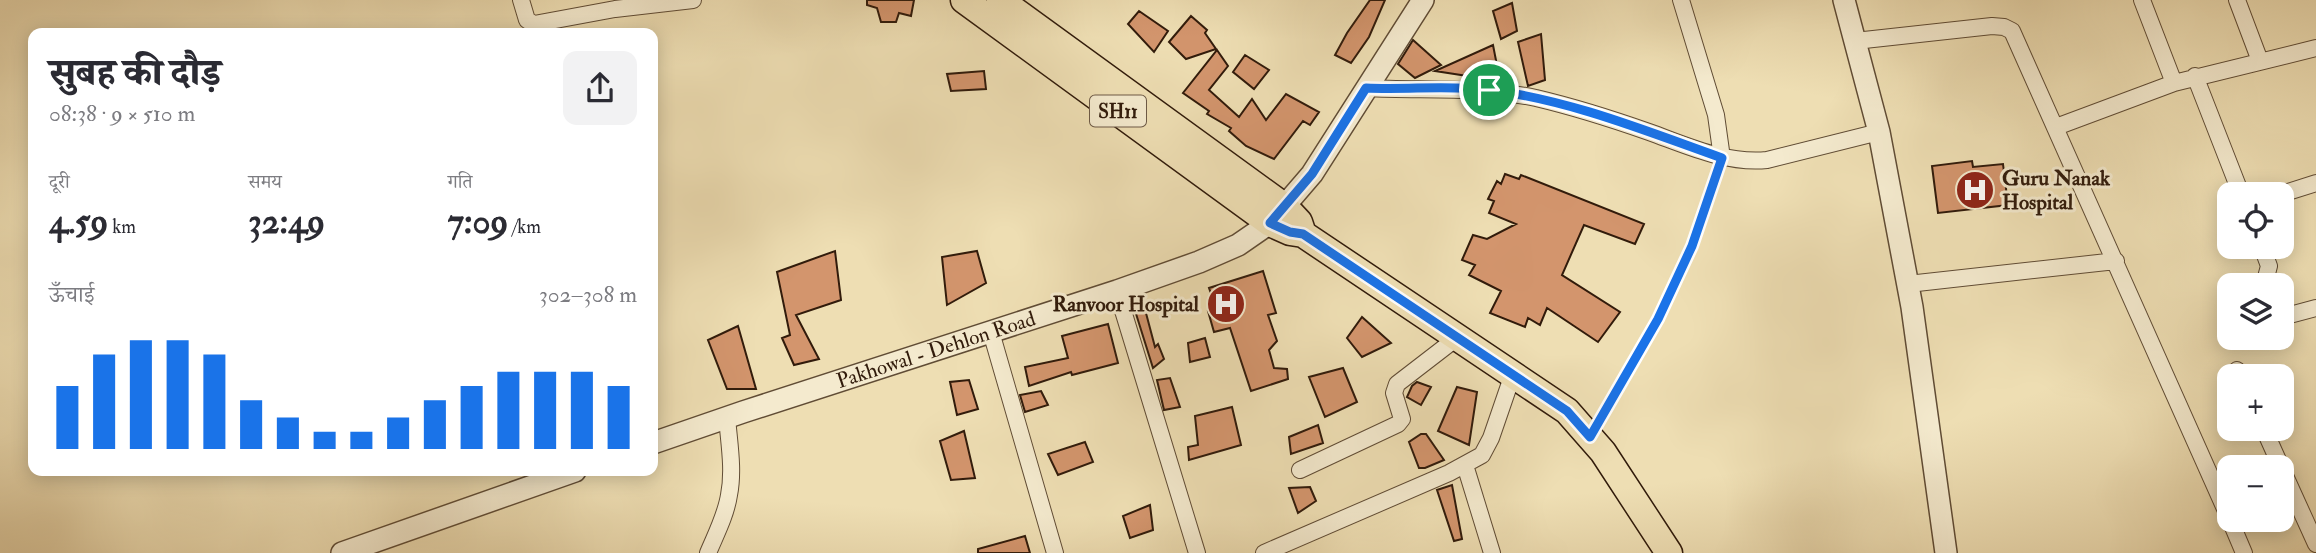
<!DOCTYPE html>
<html lang="hi">
<meta charset="utf-8">
<style>
body{margin:0;font-family:"IM FELL Double Pica","Noto Serif Devanagari",serif;background:#f2f2f3;color:#2b2b33;height:100vh;display:flex;flex-direction:column;font-size:26px;white-space:nowrap}
*{box-sizing:border-box;margin:0}
p{font-size:23px;color:#7c7c81}
.icon{flex:none;width:38px;height:38px;fill:none;stroke:currentColor;stroke-width:2;stroke-linecap:round;stroke-linejoin:round}
.map{position:relative;flex:1;overflow:hidden}
.sheet{position:absolute;left:28px;top:28px;width:630px;height:448px;display:flex;flex-direction:column;background:#fff;border-radius:14px;box-shadow:0 4px 18px #0003}
.sheet>*{flex:none}
.buttons{position:absolute;left:2217px;top:182px;display:grid;gap:14px}
.buttons a{display:grid;place-items:center;width:77px;height:77px;border-radius:14px;background:#fff;box-shadow:0 4px 18px #0003;font-size:35px}
.pin{position:absolute;display:grid;place-items:center;width:60px;height:60px;color:#fff;margin:-30px;border:4px solid #fff;border-radius:50%;box-shadow:0 2px 7px #0007}
.round{display:grid;place-items:center;flex:none;width:74px;height:74px;border-radius:14px;background:#f2f2f3}
.head{display:flex;align-items:center;justify-content:space-between;height:119px;padding:0 21px}
h1{font-size:38px;font-weight:800;line-height:52px}
.figures{display:grid;grid-template-columns:repeat(3,1fr);gap:10px;height:119px;padding:7px 21px}
.figures div{display:grid;align-content:center}
.figures b{font-size:35px;font-weight:800}
.figures small{font-size:19px;font-weight:400}
.figures p{font-size:19px}
.chart{height:196px;padding:14px 21px}
.chart p{display:flex;justify-content:space-between}
.chart svg{width:100%;height:126px;margin-top:7px;stroke:#1a73e8;stroke-width:6}
.map>svg:first-child{display:block}
.building{fill:#d3956d;stroke:#311b0b;stroke-width:2}
.lines{fill:none;stroke-linecap:round;stroke-linejoin:round}
.service-casing{stroke:#604c35;stroke-width:10}
.minor-casing{stroke:#604c35;stroke-width:18}
.tertiary-casing{stroke:#604c35;stroke-width:24}
.primary-casing{stroke:#311b0b;stroke-width:29}
.service{stroke:#f4eace;stroke-width:8}
.minor{stroke:#f4eace;stroke-width:16}
.tertiary{stroke:#f4eace;stroke-width:21}
.primary{stroke:#eedeb3;stroke-width:26}
.route-casing{stroke:#fff;stroke-width:14}
.route{stroke:#1a73e8;stroke-width:9}
.labels{text-anchor:middle;stroke-width:6;stroke-linejoin:round;paint-order:stroke}
.shield{fill:#f4eace;stroke:#6c5946;stroke-width:2}
.shield-label{font-size:19px;font-weight:bold;fill:#311b0b}
.poi-label{font-size:21px;font-weight:bold;fill:#311b0b;stroke:#f4eace;text-anchor:start}
.street-label{font-size:21px;fill:#311b0b;stroke:#f4eace}
</style>
<div class="map">
<svg width="2316" height="553" viewBox="0 0 2316 553">
<rect width="100%" height="100%" fill="#eedeb3"/>
<filter id="stains"><feTurbulence type="fractalNoise" baseFrequency=".00286" numOctaves="4"/><feColorMatrix values="0 0 0 0 .2 0 0 0 0 .09 0 0 0 0 .02 0 0 0 .5 -.17"/></filter>
<radialGradient id="worn" r=".72"><stop offset=".6" stop-color="#630" stop-opacity="0"/><stop offset="1" stop-color="#630" stop-opacity=".3"/></radialGradient>
<path class="building" d="M867,0H914L911,16L899,13L896,22H881L877,8L867,5Z
M1370,0H1385L1369,37L1351,63L1335,55L1347,33Z
M1512,3L1517,31L1501,39L1493,11Z
M1139,11L1168,31L1154,52L1128,24Z
M1191,16L1207,30L1205,33L1216,49L1186,59L1169,42Z
M1541,34L1545,80L1528,86L1518,42Z
M1413,40L1441,65L1415,78L1398,64Z
M1493,45L1500,81L1435,71Z
M1217,50L1228,66L1209,90L1239,117L1252,99L1266,120L1286,94L1319,112L1310,125L1303,121L1274,159L1246,146L1229,131L1231,128L1207,114L1209,111L1183,93Z
M1245,55L1269,70L1254,89L1233,72Z
M984,71L986,89L951,91L947,74Z
M1972,161L1973,167L2003,164L2008,205L1938,213L1932,166Z
M1505,174L1519,179L1521,175L1644,224L1635,244L1584,225L1562,275L1620,312L1598,342L1547,308L1540,325L1528,318L1525,327L1490,313L1501,291L1469,275L1475,265L1462,260L1473,235L1487,239L1516,224L1489,213L1494,201L1488,199L1497,181L1501,184Z
M835,251L841,300L796,315L819,359L794,365L782,338L790,335L777,272Z
M977,251L986,283L947,305L942,257Z
M1263,271L1276,313L1268,315L1277,341L1269,350L1274,368L1287,369L1288,379L1251,391L1230,328L1214,332L1208,311L1216,308L1209,288Z
M1142,298L1155,347L1158,344L1164,359L1153,368L1132,301Z
M1362,317L1391,343L1362,357L1347,338Z
M1108,324L1118,363L1072,375L1071,372L1029,386L1025,367L1068,358L1062,336Z
M738,326L756,389H727L708,340Z
M1205,338L1210,357L1190,362L1188,343Z
M1343,368L1357,402L1325,417L1309,377Z
M1170,378L1180,407L1164,410L1157,380Z
M969,380L978,409L957,415L950,382Z
M1417,382L1431,387L1421,405L1407,397L1412,386Z
M1457,387L1477,392L1469,445L1438,431Z
M1041,391L1048,405L1025,412L1020,395Z
M1232,407L1241,445L1189,460L1188,447L1198,445L1195,416Z
M1318,425L1323,443L1291,454L1289,437Z
M964,431L975,478L951,480L940,441Z
M1421,434H1426L1444,460L1425,468H1419L1409,442Z
M1085,442L1093,462L1058,475L1048,454Z
M1452,485L1462,539L1454,541L1437,490Z
M1310,487L1316,501L1298,513L1289,488Z
M1150,505L1153,530L1130,538L1123,516Z
M1025,536L1030,553H978V549Z"/>
<g class="lines">
<defs>
<path id="service" d="M1591,435L1658,319L1692,246L1722,158"/>
<path id="minor" d="M521,0L527,20L534,24L615,9L693,0
M1681,0L1716,115L1722,158
M2142,0L2174,83
M2237,0L2260,61
M1855,41L1992,26L2004,27L2012,31L2230,520
M2195,76L2241,194
M1366,88C1423,91 1479,86 1536,98C1574,107 1612,119 1649,132C1688,146 1726,164 1767,160L1879,132
M2056,127L2174,83L2316,48
M2288,192L2316,183
M2262,247L2269,266L2264,285
M1908,284L2116,261
M1117,291L1197,553
M2282,317L2316,308
M991,332L1055,553
M2237,370L2240,376
M2264,429L2281,467
M1465,465L1492,553
M2282,469L2316,544
M1300,470L1398,424L1402,419L1394,393L1397,384L1458,337
M2230,520L2244,553
M708,553C716,534 726,515 729,495C734,470 729,443 727,417
M1264,553L1449,473L1482,455L1491,438L1513,374"/>
<g id="tertiary">
<path d="M1844,0L1879,132L1912,307L1946,553"/>
<path id="s1" d="M653,443L743,412L1117,291L1199,262L1238,245L1270,223L1312,174L1423,0"/>
<path d="M342,553L575,471"/>
</g>
<path id="primary" d="M964,0L1270,223L1290,232L1303,234L1567,411L1603,452L1669,553
M1000,0L1285,207L1299,222L1303,234"/>
</defs>
<use href="#service" class="service-casing"/>
<use href="#minor" class="minor-casing"/>
<use href="#tertiary" class="tertiary-casing"/>
<use href="#primary" class="primary-casing"/>
<use href="#service" class="service"/>
<use href="#minor" class="minor"/>
<use href="#tertiary" class="tertiary"/>
<use href="#primary" class="primary"/>
</g>
<g class="lines">
<defs>
<path id="route" d="M1366,88C1407,90 1449,85 1490,90C1570,100 1646,131 1722,158L1692,246L1658,319L1590,437L1567,411L1303,234L1290,232L1270,223L1312,174Z"/>
</defs>
<use href="#route" class="route-casing"/>
<use href="#route" class="route"/>
</g>
<defs>
<symbol id="hospital-disc" viewBox="-11 -11 22 22"><circle r="9.5" fill="#8f2418" stroke="#f4eace"/><path d="M-5-5h3v3.5h4V-5h3V5h-3V1.5h-4V5h-3Z" fill="#fff"/></symbol>
</defs>
<g fill-rule="evenodd">
<use href="#hospital-disc" x="1953" y="168" width="44" height="44"/>
<use href="#hospital-disc" x="1204" y="282" width="44" height="44"/>
</g>
<g class="labels">
<rect class="shield" x="1090" y="95.5" width="56" height="31" rx="5"/>
<g class="shield-label">
<text x="1118" y="118">SH11</text>
</g>
<g class="poi-label">
<text x="2002" y="185">Guru Nanak<tspan x="2002" dy="24">Hospital</tspan></text>
<text x="1199" y="311" text-anchor="end">Ranvoor Hospital</text>
</g>
<g class="street-label">
<text dy="7" stroke="none"><textPath href="#s1" startOffset="298">Pakhowal - Dehlon Road</textPath></text>
</g>
</g>
<rect width="100%" height="100%" filter="url(#stains)"/>
<rect width="100%" height="100%" fill="url(#worn)"/>
</svg>
<div class="buttons">
<a><svg class="icon" aria-label="locate" viewBox="0 0 24 24"><circle cx="12" cy="12" r="6"/><path d="M12 2v4M12 18v4M2 12h4M18 12h4"/></svg></a>
<a><svg class="icon" aria-label="layers" viewBox="0 0 24 24"><path d="M12 4l9 5-9 5-9-5zM3 14l9 5 9-5"/></svg></a>
<a>+</a>
<a>−</a>
</div>
<div class="pin" style="left:1489px;top:90px;background:#1e9e55"><svg class="icon" aria-label="arrive" viewBox="0 0 24 24"><path d="M6 21V4h12l-3 4 3 4H6"/></svg></div>
<section class="sheet">
<div class="head"><div><h1>सुबह की दौड़</h1><p>08:38 · 9 × 510 m</p></div><a class="round"><svg class="icon" aria-label="share" viewBox="0 0 24 24"><path d="M12 15V3M7 8l5-5 5 5M5 13v7h14v-7"/></svg></a></div>
<div class="figures">
<div><p>दूरी</p><b>4.59<small> km</small></b></div>
<div><p>समय</p><b>32:49</b></div>
<div><p>गति</p><b>7:09<small> /km</small></b></div>
</div>
<div class="chart"><p><span>ऊँचाई</span>302–308 m</p>
<svg viewBox="0 0 160 44" preserveAspectRatio="none"><path d="M5 44V22M15 44V11M25 44V6M35 44V6M45 44V11M55 44V27M65 44V33M75 44V38M85 44V38M95 44V33M105 44V27M115 44V22M125 44V17M135 44V17M145 44V17M155 44V22"/></svg>
</div>
</section>
</div>
